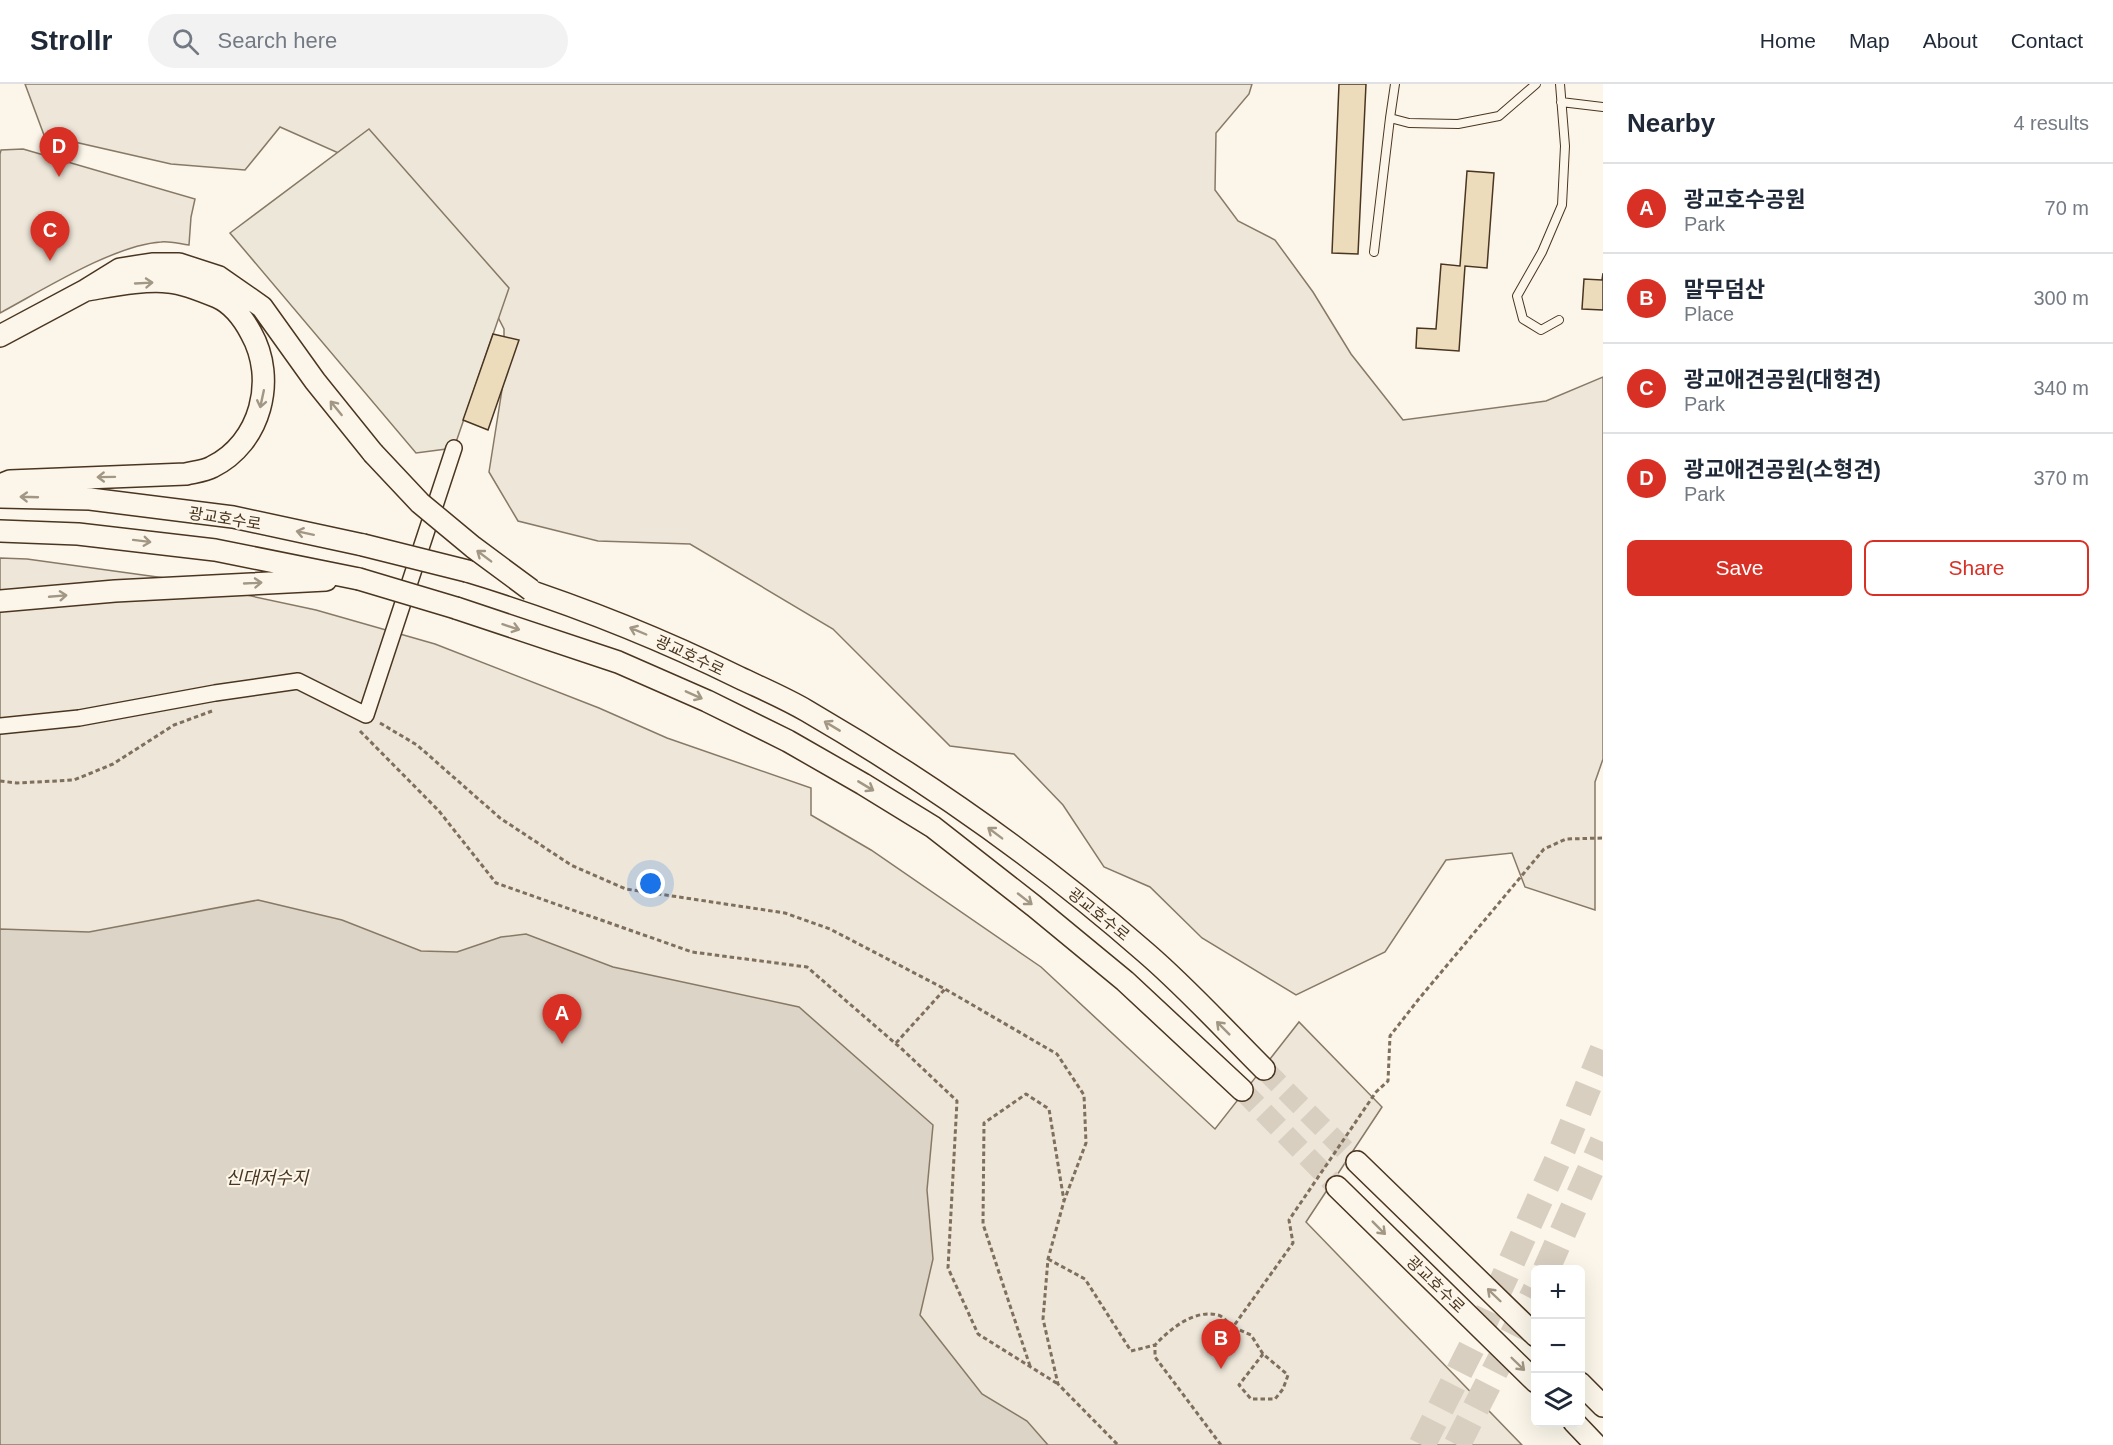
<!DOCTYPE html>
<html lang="en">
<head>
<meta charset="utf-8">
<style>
  body { margin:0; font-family:Helvetica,"Noto Sans KR",sans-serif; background:#f2f2f3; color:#1f2937 }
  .controls { position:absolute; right:18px; bottom:18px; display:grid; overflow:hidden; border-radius:9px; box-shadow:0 6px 24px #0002 }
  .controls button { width:54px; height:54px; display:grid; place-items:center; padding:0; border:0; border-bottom:2px solid #e0e1e3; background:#fff; color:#1f2937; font:30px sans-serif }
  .you { position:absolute; left:651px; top:800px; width:21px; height:21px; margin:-15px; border:4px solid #fff; border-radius:50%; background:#1a73e8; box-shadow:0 0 0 9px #1a73e833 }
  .badge { display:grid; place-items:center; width:39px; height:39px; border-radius:50%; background:#d93025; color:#fff; font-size:20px; font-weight:700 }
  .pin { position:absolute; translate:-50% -50px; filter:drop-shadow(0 2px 3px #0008) }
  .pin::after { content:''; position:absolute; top:32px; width:21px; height:18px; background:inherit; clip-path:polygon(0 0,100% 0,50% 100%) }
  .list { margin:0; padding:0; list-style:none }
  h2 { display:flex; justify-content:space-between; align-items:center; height:78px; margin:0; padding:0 24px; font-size:26px }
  h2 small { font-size:20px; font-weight:400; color:#747a83 }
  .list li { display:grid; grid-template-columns:39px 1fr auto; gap:18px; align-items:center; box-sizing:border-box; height:90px; padding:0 24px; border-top:2px solid #e0e1e3 }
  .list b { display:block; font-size:22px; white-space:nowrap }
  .list p { margin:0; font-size:20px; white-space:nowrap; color:#747a83 }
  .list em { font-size:20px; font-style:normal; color:#747a83 }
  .actions { display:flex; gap:12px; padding:18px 24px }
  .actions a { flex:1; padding:14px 0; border:2px solid #d93025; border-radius:9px; text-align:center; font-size:21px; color:#d93025 }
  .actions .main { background:#d93025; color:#fff }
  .icon { flex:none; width:33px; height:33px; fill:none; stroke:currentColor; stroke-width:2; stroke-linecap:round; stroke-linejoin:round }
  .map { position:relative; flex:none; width:1603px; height:1361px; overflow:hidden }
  header { display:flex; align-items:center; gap:36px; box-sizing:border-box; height:84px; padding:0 30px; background:#fff; border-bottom:2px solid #e0e1e3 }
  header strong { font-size:28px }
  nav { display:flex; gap:33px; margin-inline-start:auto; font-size:21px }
  .search { width:420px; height:54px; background:#f2f2f3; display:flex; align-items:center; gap:15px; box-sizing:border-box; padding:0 21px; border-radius:33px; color:#747a83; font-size:22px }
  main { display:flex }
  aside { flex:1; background:#fff }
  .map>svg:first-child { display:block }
  .green { fill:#ede6d9; stroke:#887966; stroke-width:1.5 }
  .parking { fill:#ede7d9; stroke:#887966; stroke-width:1.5 }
  .water { fill:#dcd4c6; stroke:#887966; stroke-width:1.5 }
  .building { fill:#ecdcbc; stroke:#4a3520; stroke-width:1.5 }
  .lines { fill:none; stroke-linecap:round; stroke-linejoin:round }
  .secondary-tunnel { stroke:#d8cfc1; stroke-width:21; stroke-dasharray:21 10; stroke-linecap:butt }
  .highway-tunnel { stroke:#d8cfc1; stroke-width:27; stroke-dasharray:27 14; stroke-linecap:butt }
  .lane-casing { stroke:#4a3520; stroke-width:10 }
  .street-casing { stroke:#4a3520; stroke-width:18 }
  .secondary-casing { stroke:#4a3520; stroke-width:24 }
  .path { stroke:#7f6f5c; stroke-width:3; stroke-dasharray:4.5 3; stroke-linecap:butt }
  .lane { stroke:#fbf6e9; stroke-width:8 }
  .street { stroke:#fbf6e9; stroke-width:15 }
  .secondary { stroke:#fbf6e9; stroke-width:21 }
  .secondary-bridge-casing { stroke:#4a3520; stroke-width:24; stroke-linecap:butt }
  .secondary-bridge { stroke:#fbf6e9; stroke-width:21 }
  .oneway { stroke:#a29684 }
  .labels { text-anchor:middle; stroke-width:4.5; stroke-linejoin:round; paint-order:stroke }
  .street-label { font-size:16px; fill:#4a3520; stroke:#fbf6e9 }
  .water-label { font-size:18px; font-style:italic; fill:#4a3520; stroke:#fbf6e9 }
</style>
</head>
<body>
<header>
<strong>Strollr</strong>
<div class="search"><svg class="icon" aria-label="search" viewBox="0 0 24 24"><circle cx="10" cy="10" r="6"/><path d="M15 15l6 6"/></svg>Search here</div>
<nav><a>Home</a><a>Map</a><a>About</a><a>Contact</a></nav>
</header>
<main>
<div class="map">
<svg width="1603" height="1361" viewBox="0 0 1603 1361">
  <rect width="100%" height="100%" fill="#fbf6e9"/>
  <path class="green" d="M25,0H1252L1249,10L1216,49L1215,106L1238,137L1275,156L1313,208L1351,270L1403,336L1546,317L1603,293V675L1595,698V826L1525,803L1512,769L1446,776L1385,868L1296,911L1202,854L1150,803L1104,783L1063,721L1014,670L950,662L833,545L690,460L598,457L518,437L489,388L504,293V245L471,181L404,98L280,43L245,86L171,80L44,51Z
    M23,65L195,115L191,133L189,161C180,160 170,157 161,158C114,161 43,206 0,229V70L1,66Z
    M0,474L27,475L172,495L316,526L435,560L599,624L667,654L811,704V731L871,766L1041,883L1215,1045L1299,938L1382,1023L1306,1138L1522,1361H0Z"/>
  <path class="parking" d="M369,45L509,204L454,364L416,369L230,149Z"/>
  <path class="water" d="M258,816L342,836L421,867L457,868L501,853L526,850L613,883L799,923L933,1041L927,1106L933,1175L920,1231L982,1310L1027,1337L1048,1361H0V845L89,848Z"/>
  <path class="building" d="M1339,0H1366L1358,170L1332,169Z
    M1467,87L1494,89L1487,184L1465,182L1459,267L1416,264L1417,244L1436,245L1441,180L1460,182Z
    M1603,189V226L1582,225L1584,195L1602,196Z
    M493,250L519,256L488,346L463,336Z"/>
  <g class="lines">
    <path class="secondary-tunnel" d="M1264,985L1357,1078
      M1242,1006L1337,1103"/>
    <path class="highway-tunnel" d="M1546,1186L1603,1058
      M1422,1361L1481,1245L1563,1064L1603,966
      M1457,1361L1536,1206"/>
    <g class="lane-casing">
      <path id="lane" d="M1561,18L1603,23
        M1390,34L1395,0
        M1374,168L1390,34L1409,39L1458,40L1499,32L1536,0
        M1559,236L1541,246L1523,235L1517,212L1542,168L1562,121L1565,62L1560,0"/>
    </g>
    <g class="street-casing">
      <path id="street" d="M0,642L79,634L215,609L298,597L366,631L454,364"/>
    </g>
    <g class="secondary-casing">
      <path id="secondary" d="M0,252L86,206L120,185L152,180H179L219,193L262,223L315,297L373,369
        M0,401L10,397L186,390C194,388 205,387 212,383C261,359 277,295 251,249C243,234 233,220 217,213C205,208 181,199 169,198C145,195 111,202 86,206
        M0,413L90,415L233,433L363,461
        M0,447L78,450L215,466L359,495
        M467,487C560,515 651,550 738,593C761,604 785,614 807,627C926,696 1041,777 1145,868C1187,904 1225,946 1264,985
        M0,517L115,507L326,496
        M456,524L618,578L707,617L788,657L863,700L933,743L1034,822L1125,897L1242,1006
        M1357,1078L1536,1252
        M1337,1103L1536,1298
        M1580,1299L1603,1322
        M1574,1338L1596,1361"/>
    </g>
    <path class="path" d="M380,639L417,661L500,734L571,781L626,805L785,829L830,845L945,905L1057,970L1084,1011L1086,1059L1064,1117L1048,1175L1043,1235L1058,1300L1118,1361
      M360,647L439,727L496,799L692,868L807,883L903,966L957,1017L948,1184L978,1250L1058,1300
      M0,697L17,699L74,696L113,680L174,641L212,627
      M896,959L945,905
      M1048,1175L1085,1195L1131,1267L1155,1261
      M1233,1243L1251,1251L1263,1270L1288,1291L1283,1305L1275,1315H1251L1239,1301L1263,1270
      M1030,1282L983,1140L984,1039L1026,1010L1049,1025L1064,1117
      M1221,1361L1155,1273V1261C1170,1245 1194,1225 1218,1231C1223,1232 1228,1239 1233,1243L1293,1159L1289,1136L1376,1008L1388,997L1390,952L1418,916L1544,765L1566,755L1603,754"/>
    <use href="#lane" class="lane"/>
    <use href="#street" class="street"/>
    <use href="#secondary" class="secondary"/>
    <g class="secondary-bridge-casing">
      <path id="secondary-bridge" d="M373,369L420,419L473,463L531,506
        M363,461L467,487
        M359,495L456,524"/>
    </g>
    <use href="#secondary-bridge" class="secondary-bridge"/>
  </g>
  <defs><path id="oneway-shaft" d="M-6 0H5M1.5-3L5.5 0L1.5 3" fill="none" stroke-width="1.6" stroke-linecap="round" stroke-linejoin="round" transform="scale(1.5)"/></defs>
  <g class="oneway">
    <use href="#oneway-shaft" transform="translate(144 199) rotate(-3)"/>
    <use href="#oneway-shaft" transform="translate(262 315) rotate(102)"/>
    <use href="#oneway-shaft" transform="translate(336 324) rotate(-129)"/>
    <use href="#oneway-shaft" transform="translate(106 393) rotate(179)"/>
    <use href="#oneway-shaft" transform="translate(29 413) rotate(-178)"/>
    <use href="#oneway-shaft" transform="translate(305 449) rotate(-168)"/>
    <use href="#oneway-shaft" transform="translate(142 457) rotate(7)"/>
    <use href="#oneway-shaft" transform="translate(484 472) rotate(-143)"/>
    <use href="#oneway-shaft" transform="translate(253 499) rotate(-3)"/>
    <use href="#oneway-shaft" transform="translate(58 512) rotate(-5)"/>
    <use href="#oneway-shaft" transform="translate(511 543) rotate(18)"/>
    <use href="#oneway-shaft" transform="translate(638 547) rotate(-157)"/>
    <use href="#oneway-shaft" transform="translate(694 611) rotate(24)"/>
    <use href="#oneway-shaft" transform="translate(832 642) rotate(-149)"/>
    <use href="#oneway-shaft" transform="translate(866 702) rotate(31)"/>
    <use href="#oneway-shaft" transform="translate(995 749) rotate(-143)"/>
    <use href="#oneway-shaft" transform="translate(1025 815) rotate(38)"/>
    <use href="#oneway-shaft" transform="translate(1223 944) rotate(-135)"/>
    <use href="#oneway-shaft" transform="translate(1379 1144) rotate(45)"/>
    <use href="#oneway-shaft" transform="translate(1494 1211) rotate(-136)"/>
    <use href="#oneway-shaft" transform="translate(1518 1280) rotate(44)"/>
  </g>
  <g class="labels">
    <g class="street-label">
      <text transform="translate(225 434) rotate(9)" y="6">광교호수로</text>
      <text transform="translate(690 571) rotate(25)" y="6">광교호수로</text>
      <text transform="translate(1099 830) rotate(39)" y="6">광교호수로</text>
      <text transform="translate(1436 1200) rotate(44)" y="6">광교호수로</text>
    </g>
    <g class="water-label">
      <text x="267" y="1100">신대저수지</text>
    </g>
  </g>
</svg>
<div class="controls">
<button>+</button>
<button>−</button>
<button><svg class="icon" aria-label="layers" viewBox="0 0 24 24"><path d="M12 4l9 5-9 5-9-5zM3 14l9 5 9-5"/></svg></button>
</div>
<div class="you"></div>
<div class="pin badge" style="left:562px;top:960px">A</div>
<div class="pin badge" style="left:1221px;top:1285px">B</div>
<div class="pin badge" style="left:50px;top:177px">C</div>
<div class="pin badge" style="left:59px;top:93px">D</div>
</div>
<aside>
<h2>Nearby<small>4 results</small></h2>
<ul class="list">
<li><span class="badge">A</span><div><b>광교호수공원</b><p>Park</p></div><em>70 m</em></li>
<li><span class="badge">B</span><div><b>말무덤산</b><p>Place</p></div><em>300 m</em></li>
<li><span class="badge">C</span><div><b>광교애견공원(대형견)</b><p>Park</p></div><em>340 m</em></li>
<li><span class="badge">D</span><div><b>광교애견공원(소형견)</b><p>Park</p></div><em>370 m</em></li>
</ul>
<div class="actions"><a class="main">Save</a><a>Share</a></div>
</aside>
</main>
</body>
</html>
